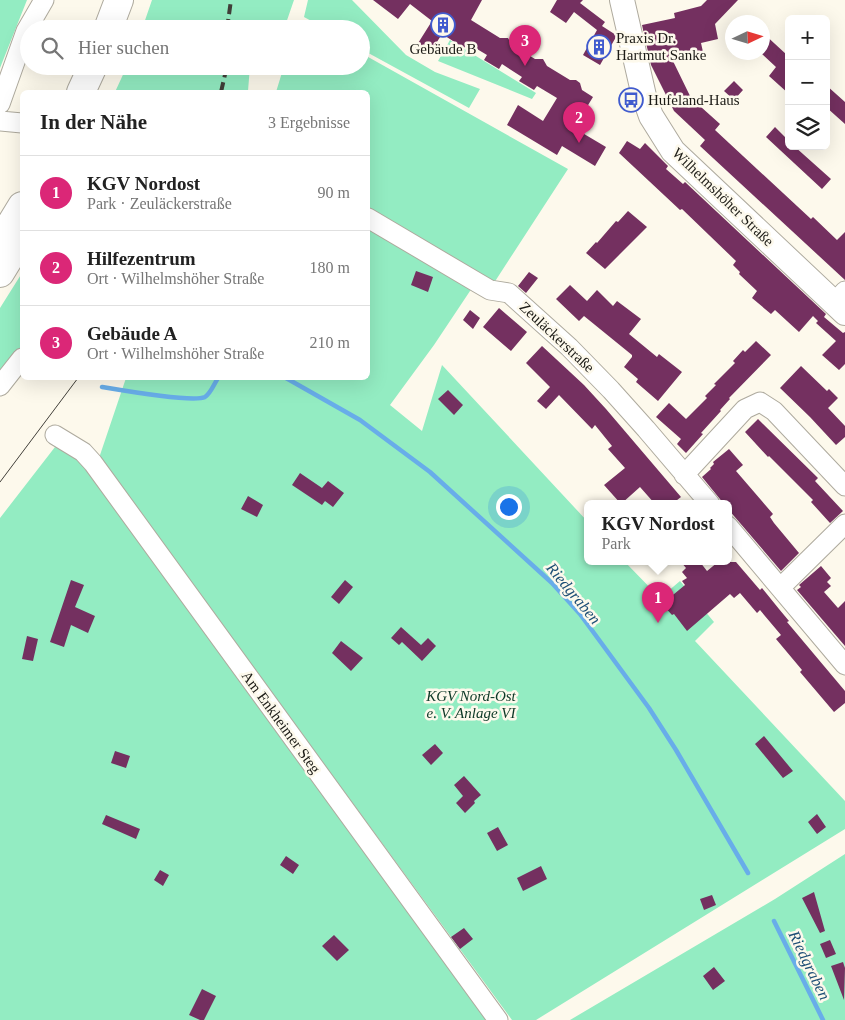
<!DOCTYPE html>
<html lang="de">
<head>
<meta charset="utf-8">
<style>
  body { margin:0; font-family:"Times New Roman",serif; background:#f6f6f6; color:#222 }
  .controls { position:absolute; right:15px; top:15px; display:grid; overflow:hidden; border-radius:8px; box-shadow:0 5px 20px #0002 }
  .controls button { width:45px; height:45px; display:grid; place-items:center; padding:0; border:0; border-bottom:1px solid #e0e0e0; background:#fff; color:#222; font:25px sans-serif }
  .compass { position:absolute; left:725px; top:15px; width:45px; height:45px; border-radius:50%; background:#fff; box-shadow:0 5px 20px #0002; rotate:86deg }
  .you { position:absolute; left:508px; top:506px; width:18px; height:18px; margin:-12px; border:4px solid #fff; border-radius:50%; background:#1a73e8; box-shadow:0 0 0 8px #1a73e833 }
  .badge { display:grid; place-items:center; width:32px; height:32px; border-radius:50%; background:#db2777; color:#fff; font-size:16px; font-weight:700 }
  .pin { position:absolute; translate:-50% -41px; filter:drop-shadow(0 1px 2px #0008) }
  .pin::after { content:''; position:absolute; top:26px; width:18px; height:15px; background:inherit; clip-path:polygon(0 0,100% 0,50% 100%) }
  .popup { position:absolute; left:584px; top:500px; width:148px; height:65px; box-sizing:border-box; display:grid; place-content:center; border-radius:8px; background:#fff; filter:drop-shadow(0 1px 4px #0005); font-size:16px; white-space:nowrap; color:#767676 }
  .popup b { font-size:19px; color:#222 }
  .popup::after { content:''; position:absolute; left:50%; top:100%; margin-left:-10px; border:10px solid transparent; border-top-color:#fff }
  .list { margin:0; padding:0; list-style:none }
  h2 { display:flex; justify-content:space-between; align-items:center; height:65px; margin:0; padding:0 20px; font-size:21px }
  h2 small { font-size:16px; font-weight:400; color:#767676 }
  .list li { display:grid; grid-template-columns:32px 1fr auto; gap:15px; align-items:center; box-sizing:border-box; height:75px; padding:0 20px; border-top:1px solid #e0e0e0 }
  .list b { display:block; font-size:19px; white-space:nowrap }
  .list p { margin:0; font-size:16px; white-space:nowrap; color:#767676 }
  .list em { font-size:16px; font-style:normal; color:#767676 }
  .icon { flex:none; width:28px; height:28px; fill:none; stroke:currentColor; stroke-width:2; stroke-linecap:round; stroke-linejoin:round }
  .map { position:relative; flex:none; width:845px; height:1020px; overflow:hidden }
  .search { position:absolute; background:#fff; box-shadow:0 5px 20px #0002; left:20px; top:20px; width:350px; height:55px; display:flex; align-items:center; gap:12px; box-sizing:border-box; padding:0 18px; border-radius:28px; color:#767676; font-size:19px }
  .panel { position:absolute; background:#fff; box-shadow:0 5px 20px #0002; left:20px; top:90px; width:350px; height:290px; border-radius:8px }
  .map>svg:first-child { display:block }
  .green { fill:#93ecc2 }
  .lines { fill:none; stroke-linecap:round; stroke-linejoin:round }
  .stream { stroke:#68ade9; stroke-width:4.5 }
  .building { fill:#743060 }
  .minor-casing { stroke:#aeaa9e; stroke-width:21 }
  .major-casing { stroke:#aeaa9e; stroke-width:26 }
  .highway-casing { stroke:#aeaa9e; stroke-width:30 }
  .minor { stroke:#fff; stroke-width:19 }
  .major { stroke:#fff; stroke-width:24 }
  .highway { stroke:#fff; stroke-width:28 }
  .tram { stroke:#413f39; stroke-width:1 }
  .rail { stroke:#413f39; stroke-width:4; stroke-dasharray:10 5; stroke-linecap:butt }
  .labels { text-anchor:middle; stroke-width:5; stroke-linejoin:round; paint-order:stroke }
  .poi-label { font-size:15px; fill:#1c1b16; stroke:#fdf9ec; text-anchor:start }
  .street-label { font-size:15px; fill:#1c1b16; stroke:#fdf9ec }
  .park-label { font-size:15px; font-style:italic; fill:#0c3826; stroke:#fdf9ec }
  .water-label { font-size:16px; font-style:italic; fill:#1d4e76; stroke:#fdf9ec }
</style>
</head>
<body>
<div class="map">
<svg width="845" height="1020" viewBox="0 0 845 1020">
  <rect width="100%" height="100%" fill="#fdf9ec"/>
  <path class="green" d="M0,0H27L0,68Z
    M152,0H294L284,29H142Z
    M308,0H352L406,55L435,72L480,89L469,108L361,49V29H326L304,17Z
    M450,40L536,93L532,99L438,61Z
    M361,53L568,169L492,286L368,211V92H276L284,66H361Z
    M127,66H250L248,91L115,92Z
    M368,223L474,285L434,345L390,405L422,431L442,365L588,522V562H625L660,598L680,581L714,622L695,641L845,801V829L536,1020H512L99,458L126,378H368Z
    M22,273V348L0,375V308Z
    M55,447L74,452L487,1020H0V518Z
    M845,854V1020H570L775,899Z"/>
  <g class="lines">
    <path class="stream" d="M286,378L360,420L430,472L552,583L580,614L649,708L676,750L748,873
      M102,387C120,390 193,403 205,397C211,393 214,384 218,378
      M774,921L823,1020"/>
  </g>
  <path class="building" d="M373,0H482L471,20L500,38H508L512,45L535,59H543L547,66L570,80H576L580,83L582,90L593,97L574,128L606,147L595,166L562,146L557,155L507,125L518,105L543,121L557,98L537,86L534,90L519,81L522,77L502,64L499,69L484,60L487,55L467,43L464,48L442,34L428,56L415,48L432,21L410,4L398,19Z
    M557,0H583L580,3L605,22L602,26L616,35V37L600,65L583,55L597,30L574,12L566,23L550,12Z
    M707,0H738L715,24L718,39L701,43L703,52L672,59L691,98L720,124L715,130L811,219L813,217L837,240L845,232V280L700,146L705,140L674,111L651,65L642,25L675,18L674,13L701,6Z
    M762,32L787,55L789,53V94L769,76L776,67L762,54Z
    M734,81L743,90L734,100L724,91Z
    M826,85L845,102V124L826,107Z
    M775,127L789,141V146H794L831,179L822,189L766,137Z
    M627,141L640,149L645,143L668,166L666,169L683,184L685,182L826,314L824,317L843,333L845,332V364L839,370L822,355L836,341L816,323L818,321L813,316L799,332L775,310L771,314L752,298L757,291L739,274L740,272L733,265L736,261L682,209L680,210L619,153Z
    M628,211L647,227L605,269L586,253L596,242L597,243L616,221L618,222Z
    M416,271L433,277L428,292L411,285Z
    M529,272L538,278L526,293L518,286Z
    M570,285L587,301L597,290L613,306L617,301L641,319L629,334L657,357L659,354L682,372L658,401L636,382L638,379L624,367L632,357V355L584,316L579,321L556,299Z
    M499,308L527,332L511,351L483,327Z
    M470,310L480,318L473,329L463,320Z
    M756,341L771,355L729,398L730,399L720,410L721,411L701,433L703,434L686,453L677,444L681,439L656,417L669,403L686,419L707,398L705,396L716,385L714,384L735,363L733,361L743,350L745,352Z
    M542,346L584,385L606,409L681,497L672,504H655L640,487L621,504L604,485L625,468L608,449L612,446L595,425L592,429L559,395L546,409L537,401L550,387L526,363Z
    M801,366L827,391L829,389L838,398L828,408L845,426V437L836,445L810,417L780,388Z
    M448,390L463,405L454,415L438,399Z
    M758,419L818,478L815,481L843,511L830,523L811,502L813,500L769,456L768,457L745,432Z
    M729,449L743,465L736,471L773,514L770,517L774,523L799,553L781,571L728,509V504H724L702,477L711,469L710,468L714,464L713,462Z
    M300,473L322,488L328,481L344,493L333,507L325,501L322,505L292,485Z
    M248,496L263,505L257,517L241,509Z
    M681,562H700L707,571L718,562H736L760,590L762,588L779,609L789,621L787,622L845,691V703L834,712L800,672L802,670L776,639L781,635L760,610L757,613L740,593L734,598L730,594L687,631L674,614L672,615L662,604L685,585L682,581L687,578L682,572L686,568Z
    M821,566L831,578L827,582L831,586L824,592L838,608L845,601V646L797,590L801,587L799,585Z
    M71,580L84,585L75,607L95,616L88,633L71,625L64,647L50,642Z
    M345,580L353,587L339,604L331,597Z
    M401,627L421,645L428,638L436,646L422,661L402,642L399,645L391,638Z
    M27,636L38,639L33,661L22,659Z
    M341,641L363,658L351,671L332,653Z
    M764,736L793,771L783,778L755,744Z
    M435,744L443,753L431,765L422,755Z
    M115,751L130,756L126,768L111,763Z
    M464,776L481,795L474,801L475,803L465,813L456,803L463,796L454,785Z
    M817,814L826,827L817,834L808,822Z
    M106,815L140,829L136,839L102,824Z
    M498,827L508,845L497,851L487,833Z
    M286,856L299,865L293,874L280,865Z
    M541,866L547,879L523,891L517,878Z
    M160,870L169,875L163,886L154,880Z
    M814,892L825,931L820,933L802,898Z
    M712,895L716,905L704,910L700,899Z
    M464,928L473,939L460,949L451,937Z
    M334,935L349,950L337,961L322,946Z
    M830,940L836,954L826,958L820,944Z
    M843,962L845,968L844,1000L831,966Z
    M714,967L725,981L713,990L703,976Z
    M202,989L216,996L204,1020H200L189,1015Z"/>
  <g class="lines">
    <g class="minor-casing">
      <path id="minor" d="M0,104L26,31L44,0
        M0,121L22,123
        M368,218L478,283L490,290L509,293L569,347L611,390L646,429L710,504
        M834,303L845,291
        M0,386L22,358
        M55,435L83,452L93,463L498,1020
        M684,475L745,409L760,402L774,411L845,486
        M728,526L845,665
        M781,587L845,524"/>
    </g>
    <g class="major-casing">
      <path id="major" d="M622,0L644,96L651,116L673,151L845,313"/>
    </g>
    <g class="highway-casing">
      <path id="highway" d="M108,29L119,0
        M81,92L93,66
        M0,242L22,206
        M0,273L22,237"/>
    </g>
    <use href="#minor" class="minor"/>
    <use href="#major" class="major"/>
    <use href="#highway" class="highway"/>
    <path class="tram" d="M0,482L78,378"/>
    <path class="rail" d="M227,29L231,0
      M221,92L227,66"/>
  </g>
  <defs>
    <g id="building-ring" transform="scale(1.25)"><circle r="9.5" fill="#fdf9ec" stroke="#405bce" stroke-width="1.5"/><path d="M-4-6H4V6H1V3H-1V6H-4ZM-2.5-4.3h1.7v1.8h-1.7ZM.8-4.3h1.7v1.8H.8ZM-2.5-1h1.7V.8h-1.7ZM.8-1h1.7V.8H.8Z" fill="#405bce"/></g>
    <g id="bus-ring" transform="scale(1.25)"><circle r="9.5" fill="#fdf9ec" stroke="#405bce" stroke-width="1.5"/><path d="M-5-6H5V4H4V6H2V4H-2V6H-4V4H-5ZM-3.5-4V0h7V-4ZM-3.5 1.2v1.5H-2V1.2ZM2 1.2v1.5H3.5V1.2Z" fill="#405bce"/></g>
  </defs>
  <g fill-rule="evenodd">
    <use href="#building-ring" x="443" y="25"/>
    <use href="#building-ring" x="599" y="47"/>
    <use href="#bus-ring" x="631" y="100"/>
  </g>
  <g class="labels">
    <g class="poi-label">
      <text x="616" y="43">Praxis Dr.<tspan x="616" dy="17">Hartmut Sanke</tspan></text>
      <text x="443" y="54" text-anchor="middle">Gebäude B</text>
      <text x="648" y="105">Hufeland-Haus</text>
    </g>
    <g class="street-label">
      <text transform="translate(723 197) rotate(44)" y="5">Wilhelmshöher Straße</text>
      <text transform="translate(557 337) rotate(43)" y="5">Zeuläckerstraße</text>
      <text transform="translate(281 722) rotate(54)" y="5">Am Enkheimer Steg</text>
    </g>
    <g class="park-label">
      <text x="471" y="701">KGV Nord-Ost<tspan x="471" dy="17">e. V. Anlage VI</tspan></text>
    </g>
    <g class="water-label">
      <text transform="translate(574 593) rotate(50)" y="6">Riedgraben</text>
      <text transform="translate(810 965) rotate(64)" y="6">Riedgraben</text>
    </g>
  </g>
</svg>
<div class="controls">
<button>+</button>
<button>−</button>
<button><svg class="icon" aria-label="layers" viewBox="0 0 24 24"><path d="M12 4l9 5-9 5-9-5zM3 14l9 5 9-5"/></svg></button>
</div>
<svg class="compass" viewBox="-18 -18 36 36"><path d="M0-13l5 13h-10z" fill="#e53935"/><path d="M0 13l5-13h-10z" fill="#767676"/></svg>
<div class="you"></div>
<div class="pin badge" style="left:658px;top:623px">1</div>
<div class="popup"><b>KGV Nordost</b>Park</div>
<div class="pin badge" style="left:579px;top:143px">2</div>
<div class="pin badge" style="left:525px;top:66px">3</div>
<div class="search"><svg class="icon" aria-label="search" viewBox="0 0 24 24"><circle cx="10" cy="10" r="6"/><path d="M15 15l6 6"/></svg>Hier suchen</div>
<section class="panel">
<h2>In der Nähe<small>3 Ergebnisse</small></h2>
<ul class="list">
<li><span class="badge">1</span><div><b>KGV Nordost</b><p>Park · Zeuläckerstraße</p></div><em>90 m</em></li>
<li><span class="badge">2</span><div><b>Hilfezentrum</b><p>Ort · Wilhelmshöher Straße</p></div><em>180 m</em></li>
<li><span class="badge">3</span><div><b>Gebäude A</b><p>Ort · Wilhelmshöher Straße</p></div><em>210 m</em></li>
</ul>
</section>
</div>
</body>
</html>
